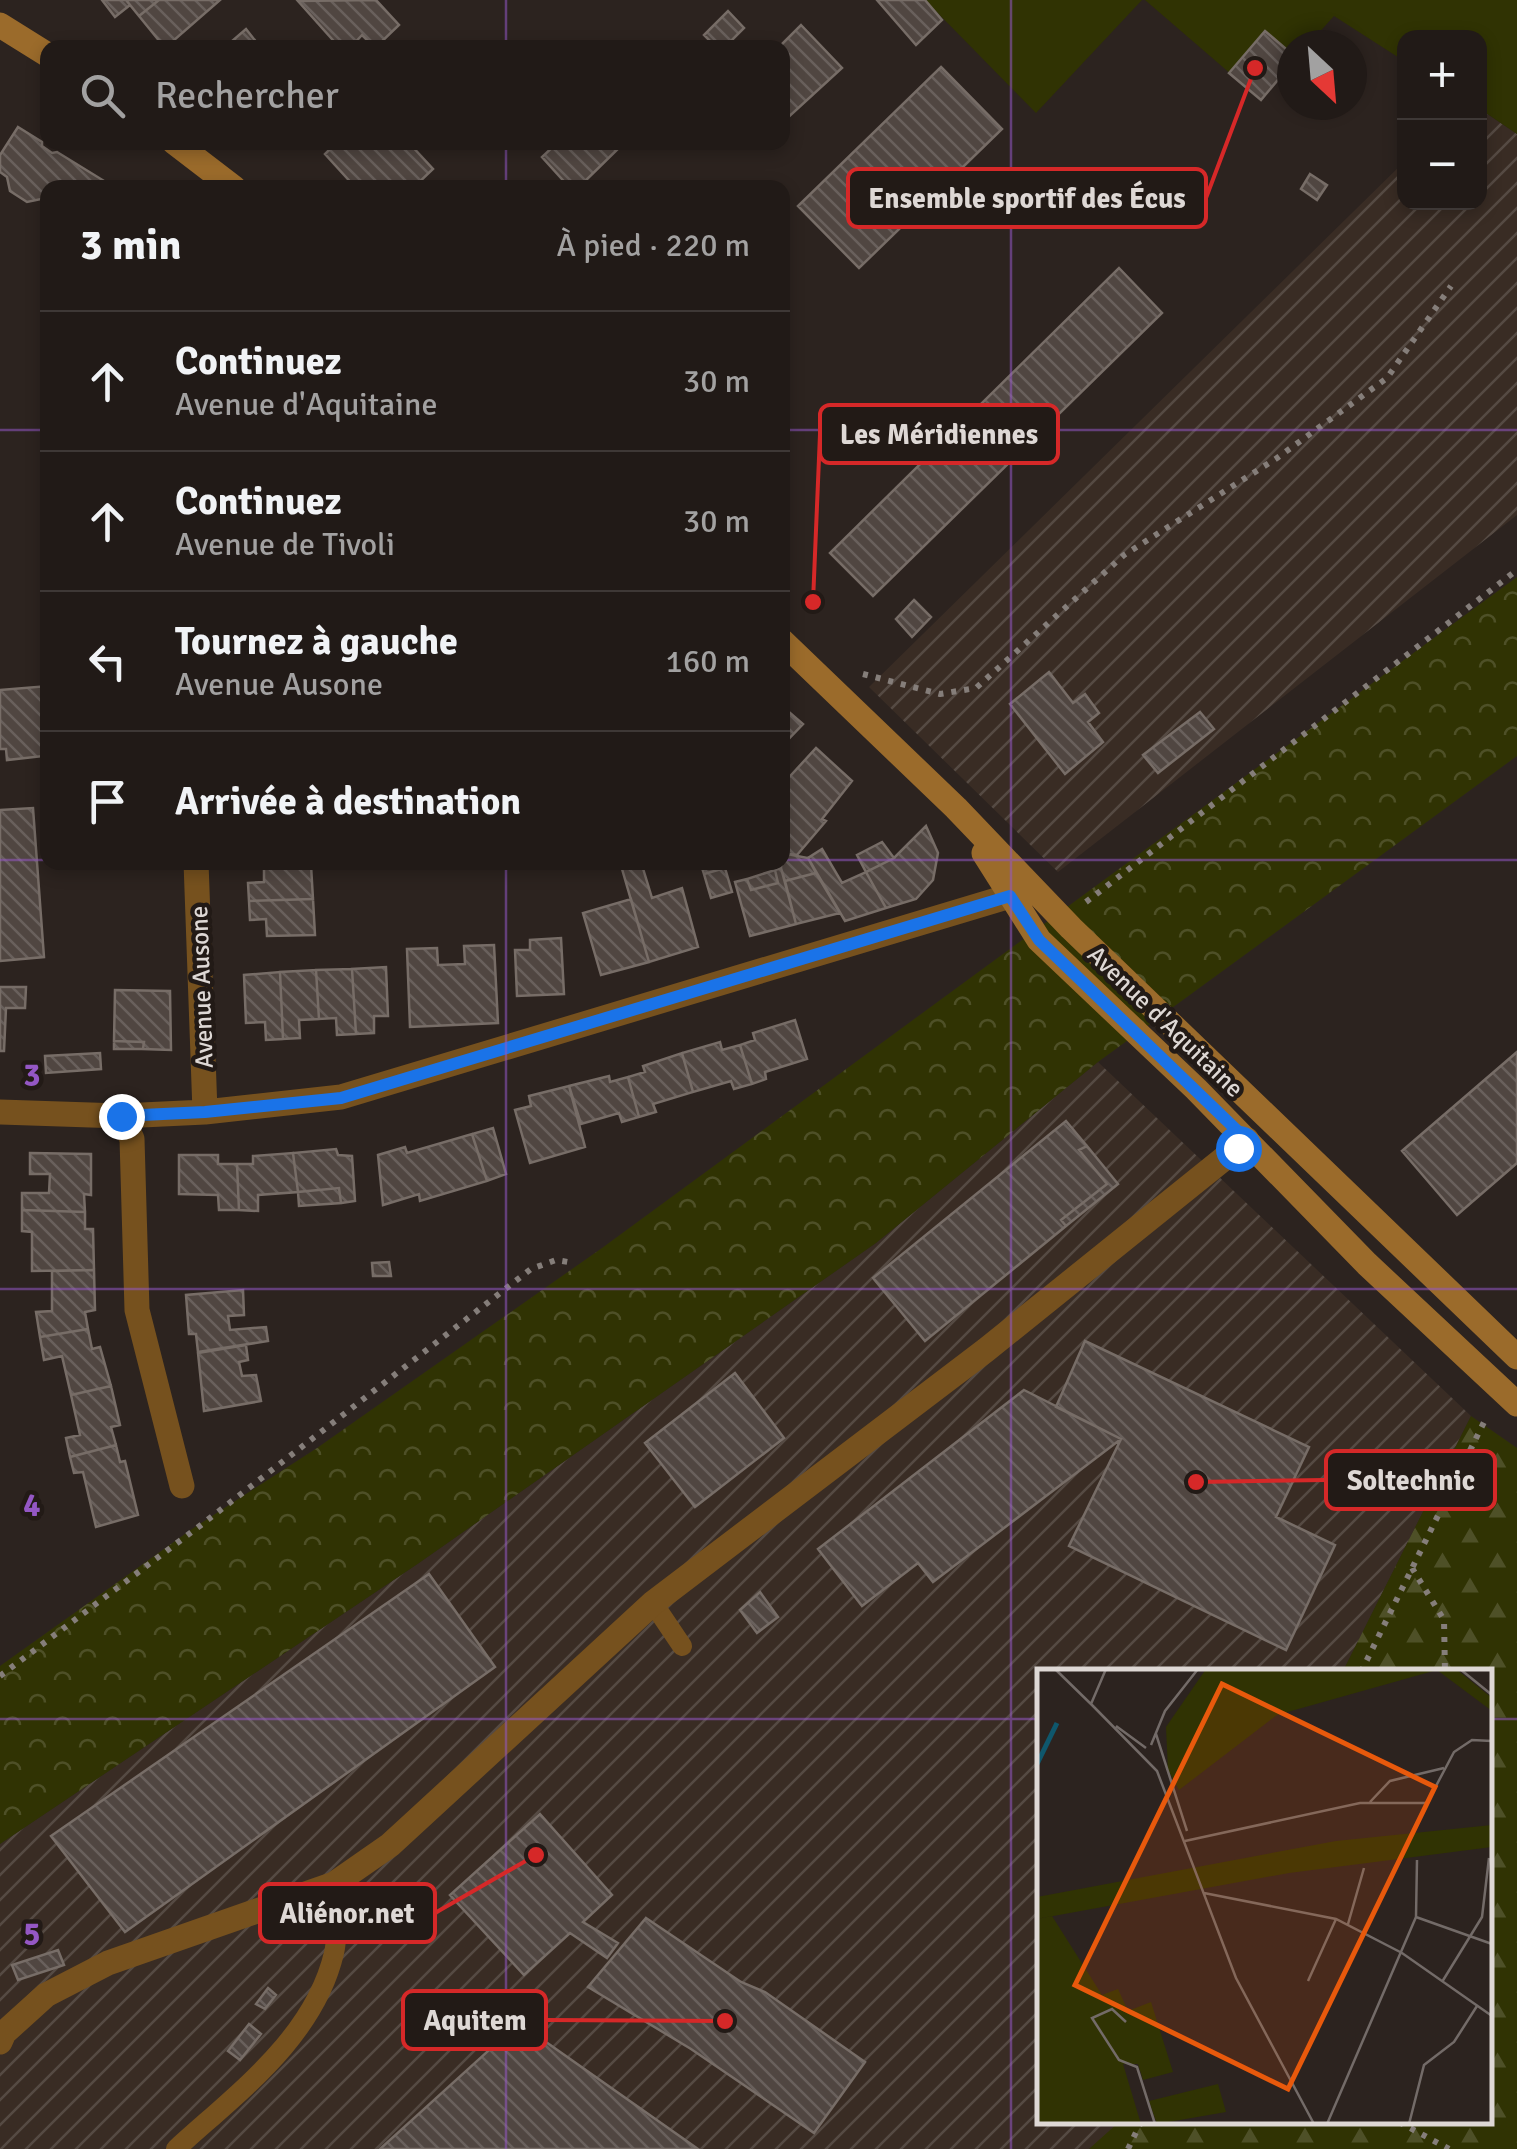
<!DOCTYPE html>
<html lang="fr">
<head>
<meta charset="utf-8">
<style>
  body { margin:0; font-family:Signika,sans-serif; background:#292320; color:#f1f3f6 }
  .controls { position:absolute; right:30px; top:30px; display:grid; overflow:hidden; border-radius:20px; box-shadow:0 5px 15px #0003 }
  .controls button { width:90px; height:90px; display:grid; place-items:center; padding:0; border:0; border-bottom:2px solid #3e3836; background:#211a17; color:#f1f3f6; font:50px sans-serif }
  .compass { position:absolute; left:1277px; top:30px; width:90px; height:90px; border-radius:50%; background:#211a17; box-shadow:0 5px 15px #0003; rotate:154deg }
  .stop { position:absolute; width:30px; height:30px; margin:-22px; border:8px solid #1a73e8; border-radius:50%; background:#fff }
  .stop.end { background:#1a73e8; border-color:#fff; box-shadow:0 2px 10px #0008 }
  .list { margin:0; padding:0; list-style:none }
  h2 { display:flex; justify-content:space-between; align-items:center; height:130px; margin:0; padding:0 40px; font-size:42px }
  h2 small { font-size:32px; font-weight:400; color:#a2a1a1 }
  .list li { display:grid; grid-template-columns:65px 1fr auto; gap:30px; align-items:center; box-sizing:border-box; height:140px; padding:0 40px; border-top:2px solid #3e3836 }
  .list b { display:block; font-size:38px; white-space:nowrap }
  .list p { margin:0; font-size:32px; white-space:nowrap; color:#a2a1a1 }
  .list em { font-size:32px; font-style:normal; color:#a2a1a1 }
  .icon { flex:none; width:55px; height:55px; fill:none; stroke:currentColor; stroke-width:2; stroke-linecap:round; stroke-linejoin:round }
  .map { position:relative; flex:none; width:1517px; height:2149px; overflow:hidden }
  .search { position:absolute; background:#211a17; box-shadow:0 5px 15px #0003; left:40px; top:40px; width:750px; height:110px; display:flex; align-items:center; gap:25px; box-sizing:border-box; padding:0 35px; border-radius:20px; color:#a2a1a1; font-size:38px }
  .panel { position:absolute; background:#211a17; box-shadow:0 5px 15px #0003; left:40px; top:180px; width:750px; height:690px; border-radius:20px }
  .map>svg:first-child { display:block }
  .industrial { fill:url(#industrial-furrows) }
  .forest { fill:url(#forest-firs) }
  .park { fill:url(#park-crowns) }
  .pitch { fill:#303303 }
  .building { fill:url(#building-back-hatch); stroke:#776d67; stroke-width:2.5 }
  .lines { fill:none; stroke-linecap:round; stroke-linejoin:round }
  .path { stroke:#857e7a; stroke-width:6; stroke-dasharray:5 8; stroke-linecap:butt }
  .lane { stroke:#76511e; stroke-width:20 }
  .street { stroke:#76511e; stroke-width:25 }
  .secondary { stroke:#9b6b2b; stroke-width:25 }
  .route { stroke:#1a73e8; stroke-width:12 }
  .grid { fill:none; stroke:#9457c4; stroke-width:2.5; stroke-opacity:0.55 }
  .labels { text-anchor:middle; stroke-width:9; stroke-linejoin:round; paint-order:stroke }
  .street-label { font-size:25px; fill:#ded8d5; stroke:#221a16 }
  .inset-river { fill:none; stroke:#0f576c; stroke-width:5 }
  .inset-road { fill:none; stroke:#736b68; stroke-width:2.5 }
  .view { fill:#e8590c; fill-opacity:0.15; stroke:#e8590c; stroke-width:5 }
  .inset-edge { fill:none; stroke:#ded8d5; stroke-width:5 }
  .grid-label { font-size:32px; text-anchor:middle; font-weight:bold; fill:#9457c4; stroke:#221a16; stroke-width:9; stroke-linejoin:round; paint-order:stroke }
  .leader { fill:none; stroke:#d62828; stroke-width:4 }
  .callout-dot { fill:#d62828; stroke:#221a16; stroke-width:4 }
  .callout { fill:#221a16; stroke:#d62828; stroke-width:4 }
  .callout-label { font-size:28px; text-anchor:middle; font-weight:bold; fill:#ded8d5 }
</style>
</head>
<body>
<div class="map">
<svg width="1517" height="2149" viewBox="0 0 1517 2149">
  <defs>
    <pattern id="industrial-furrows" width="10" height="10" patternUnits="userSpaceOnUse" patternTransform="scale(2.5)"><rect width="10" height="10" fill="#392c24"/><path d="M-1 1l2-2M0 10L10 0M9 11l2-2" fill="none" stroke="#554a43"/></pattern>
    <pattern id="forest-firs" width="22" height="20" patternUnits="userSpaceOnUse" patternTransform="scale(2.5)"><rect width="22" height="20" fill="#303303"/><path d="M5 1l3.5 6h-7zM16 11l3.5 6h-7z" fill="#4e5027"/></pattern>
    <pattern id="park-crowns" width="20" height="18" patternUnits="userSpaceOnUse" patternTransform="scale(2.5)"><rect width="20" height="18" fill="#303303"/><path d="M2 6a3 3 0 1 1 6 0M12 15a3 3 0 1 1 6 0" fill="none" stroke="#4e5027"/></pattern>
    <pattern id="building-back-hatch" width="6" height="6" patternUnits="userSpaceOnUse" patternTransform="scale(2.5)"><rect width="6" height="6" fill="#504641"/><path d="M-1 5l2 2M0 0l6 6M5-1l2 2" fill="none" stroke="#69605c"/></pattern>
  </defs>
  <rect width="100%" height="100%" fill="#2c231f"/>
  <path class="industrial" d="M1480,109L1517,134V515L1058,872L869,687L1404,162V202H1480Z
    M1098,1062L1471,1416L1343,1671L1040,1672V2122L1118,2124L1089,2149H0V1844L419,1563L876,1243Z"/>
  <path class="forest" d="M1471,1416L1517,1448V2149H1089L1119,2122H1490V1672L1343,1671Z"/>
  <path class="park" d="M1517,577V756L1098,1062L876,1243L419,1563L0,1844V1666L192,1529L317,1448L602,1248Z"/>
  <path class="pitch" d="M925,0H1142L1036,113Z
    M1145,0H1517V134L1480,109V38H1404V61L1334,16L1308,45H1292V63L1261,100Z"/>
  <path class="building" d="M102,0H126L130,5L115,17Z
    M126,0H159L139,16Z
    M159,0H220L165,48L139,16Z
    M376,0L399,25L375,48L362,35L350,48H340L298,1Z
    M877,0H925L942,20L916,45Z
    M728,11L744,28L724,48H717L704,35Z
    M801,25L842,68L782,123V48H778Z
    M246,29L261,48H224Z
    M1265,31L1292,54V63L1261,100L1229,73Z
    M941,67L1002,129L859,268L798,206Z
    M18,127L42,142V146L52,153L57,152L109,184L106,188H48V204L41,199L27,202L10,191L7,177L0,172V155Z
    M337,142H408L433,169L413,188H356L325,154Z
    M558,142H625L578,188H570L542,157Z
    M1310,174L1327,185L1317,200L1301,189Z
    M1119,268L1162,313L873,596L830,553Z
    M914,600L931,617L912,637L896,619Z
    M1049,672L1073,703L1085,694L1099,713L1088,722L1103,742L1065,774L1010,704Z
    M48,686V746H44V756L7,760L6,749H0V690Z
    M782,706L803,724L782,746Z
    M1200,712L1214,729L1158,773L1143,755Z
    M816,748L852,781L822,819L826,821L797,855L782,853V785Z
    M33,808L44,957L0,961V810Z
    M926,826L938,853L933,880L916,899L886,908L866,872L894,858Z
    M882,842L894,858L866,872L857,855Z
    M822,849L842,883L866,872L886,908L845,921L808,858Z
    M782,853L808,858L816,873L785,881L781,868Z
    M264,862H311V865L264,867Z
    M620,862H641L652,898L682,888L698,947L649,962Z
    M700,862H723L725,868L704,874Z
    M311,865L313,899L249,901L248,883L264,882V867Z
    M725,868L732,892L711,898L704,874Z
    M781,868L796,924L750,936L735,882L747,879L751,890L778,883L775,870Z
    M775,870L778,883L751,890L747,879Z
    M816,873L840,913L796,924L785,881Z
    M313,899L315,935L267,936L266,919L250,920L249,901Z
    M631,899L649,962L601,975L583,913Z
    M561,938L564,994L517,996L515,950H530V940Z
    M494,945L498,1023L410,1027L407,949L437,948L438,965L465,964L464,946Z
    M386,967L388,1016H374V1033L356,1034L352,969Z
    M352,969L356,1034L337,1035L336,1018L319,1019L316,970Z
    M316,970L319,1019L299,1020L300,1038L283,1039L280,972Z
    M280,972L283,1039L266,1040L265,1022L246,1023L244,975Z
    M0,987H26L25,1008H6L4,1051H0Z
    M115,990L170,991L171,1050L143,1049L144,1042L114,1041Z
    M795,1020L807,1059L765,1072L766,1079L752,1084L740,1045L755,1040L753,1033Z
    M114,1041L144,1042L143,1049H114Z
    M720,1042L722,1050L740,1045L752,1084L734,1089L731,1081L693,1092L682,1053Z
    M1517,1052V1163L1457,1215L1402,1151Z
    M100,1053L101,1069L46,1073L45,1056Z
    M682,1053L693,1092L653,1104L656,1112L639,1117L628,1077L645,1072L643,1066Z
    M609,1076L610,1082L628,1077L639,1117L622,1122L619,1113L581,1124L569,1086Z
    M569,1086L585,1147L530,1163L515,1110L531,1106L529,1096Z
    M1066,1121L1087,1146L1079,1150L1107,1184L1061,1220L1066,1226L925,1341L873,1278Z
    M493,1128L506,1174L487,1181L472,1134Z
    M472,1134L487,1181L420,1201L419,1194L383,1205L378,1155L405,1147L407,1153Z
    M1087,1146L1118,1184L1066,1226L1061,1220L1107,1184L1079,1150Z
    M336,1149L338,1155L352,1156L355,1201L341,1203L339,1188L298,1192L293,1153Z
    M30,1153L91,1154V1195L84,1194L85,1212L22,1210V1193H49L50,1174H30Z
    M293,1153L298,1192L258,1195V1211L239,1210L237,1164H253V1156Z
    M179,1155H218V1164H237L239,1210H219L218,1195L179,1194Z
    M339,1188L341,1203L299,1206L298,1192Z
    M22,1210L85,1212V1229H93L94,1270L32,1271V1232L22,1231Z
    M389,1262L391,1276H373L372,1263Z
    M94,1270L95,1310L85,1312L88,1329L40,1337L36,1312L52,1311V1271Z
    M243,1290L244,1315L228,1316L230,1330L266,1327L268,1341L198,1352L196,1334H189L186,1295Z
    M88,1329L92,1349L100,1347L111,1386L71,1395L62,1356L44,1360L40,1337Z
    M1085,1341L1309,1447L1276,1517L1335,1545L1286,1650L1069,1546L1121,1439L1056,1407Z
    M246,1345L248,1360L239,1362L242,1376L256,1375L261,1401L204,1411L198,1353Z
    M735,1373L784,1438L695,1507L645,1443Z
    M111,1386L120,1425L111,1427L116,1445L70,1457L66,1438L80,1435L71,1395Z
    M1024,1390L1121,1439L933,1582L918,1563L862,1606L818,1549Z
    M116,1445L120,1462L125,1461L138,1515L96,1527L83,1472L74,1473L70,1457Z
    M429,1574L495,1667L125,1932L51,1836Z
    M760,1592L778,1617L757,1633L740,1610Z
    M540,1814L612,1895L583,1922L618,1943L607,1958L570,1933L524,1975L450,1895Z
    M646,1918L741,1982L765,1992L865,2062L814,2133L691,2049L588,1987Z
    M58,1950L64,1965L18,1980L12,1965Z
    M268,1988L276,1995L265,2009L256,2004Z
    M519,2023L698,2149H380Z
    M249,2024L261,2034L240,2060L228,2051Z"/>
  <g class="lines">
    <path class="path" d="M863,674L940,694L976,688L1124,555L1277,458L1387,378L1451,286
      M1086,902L1517,570
      M1412,1568L1444,1620L1445,1672
      M1361,1672L1486,1418
      M0,1676L201,1525L531,1269L556,1260L574,1263
      M1399,2122L1449,2149
      M1128,2149L1141,2122"/>
    <path class="lane" d="M653,1603L682,1646
      M176,2149C237,2093 314,2038 334,1953C339,1932 334,1906 334,1884"/>
    <path class="street" d="M196,862L205,1112
      M0,1112L121,1116L205,1112L341,1097L1010,896
      M121,1116L132,1139L137,1310L182,1486
      M0,2042L4,2033L46,1995L108,1963L334,1884L390,1845L653,1603L986,1350L1247,1140"/>
    <path class="secondary" d="M0,25L48,55
      M174,142L234,188
      M782,641L956,808L1071,928L1517,1357
      M984,853L1039,940L1196,1089L1367,1264L1517,1404"/>
  </g>
  <g class="lines">
    <path class="route" d="M121,1116L205,1112L341,1098L1010,896L1039,940L1247,1140L1238,1148"/>
  </g>
  <path class="grid" d="M506,0V48M1011,0V2149M506,142V188M0,430H48M782,430H1517M0,860H48M782,860H1517M506,862V2149M0,1289H1517M0,1719H1040M1490,1719H1517"/>
  <g class="labels">
    <g class="street-label">
      <text transform="translate(201 987) rotate(-92)" y="9">Avenue Ausone</text>
      <text transform="translate(1166 1021) rotate(44)" y="9">Avenue d'Aquitaine</text>
    </g>
  </g>
  <g transform="translate(1037 1669)">
    <rect width="455" height="455" fill="#2c231f"/>
    <path d="M181,415L189,443L120,455L112,432Z" fill="#303303"/>
    <path d="M169,0H419L455,29V42L400,1L240,46L142,121L131,101L129,58Z" fill="#303303"/>
    <path d="M455,156V178L252,204L0,250V228L299,172Z" fill="#303303"/>
    <path d="M15,247L65,326L81,320L91,342L114,333L136,403L106,411L101,395H86L104,455H0V250Z" fill="#303303"/>
    <path class="inset-river" d="M0,95L20,54"/>
    <path class="inset-road" d="M18,0L57,38M423,0L455,26M54,35L120,102L199,309L277,455M54,35L69,0M79,57L109,79M119,65L150,162M114,76L128,42L161,0M333,133L353,112L407,99M148,172L323,134H390L417,83L435,71L455,72M167,224L299,250L365,284L455,347M379,248L455,275M311,255L327,199M271,312L299,250M405,313L445,248L452,189M89,353L75,340L55,349L82,391L100,398L118,455M290,455L379,248L380,191M372,455L387,396L417,373L440,337"/>
    <path class="view" d="M185,15L398,118L251,420L38,316Z"/>
    <rect width="455" height="455" class="inset-edge"/>
  </g>
  <g class="grid-label">
    <text x="32" y="1086">3</text>
    <text x="32" y="1516">4</text>
    <text x="32" y="1945">5</text>
  </g>
  <path class="leader" d="M1255 68L1206 198M813 602L820 434M1196 1482L1326 1480M536 1855L435 1913M725 2021L546 2020"/>
  <g class="callout-dot">
    <circle cx="1255" cy="68" r="10"/>
    <circle cx="813" cy="602" r="10"/>
    <circle cx="1196" cy="1482" r="10"/>
    <circle cx="536" cy="1855" r="10"/>
    <circle cx="725" cy="2021" r="10"/>
  </g>
  <g class="callout">
    <rect x="848" y="169" width="358" height="58" rx="10"/>
    <rect x="820" y="405" width="238" height="58" rx="10"/>
    <rect x="1326" y="1451" width="169" height="58" rx="10"/>
    <rect x="260" y="1884" width="175" height="58" rx="10"/>
    <rect x="403" y="1991" width="143" height="58" rx="10"/>
  </g>
  <g class="callout-label">
    <text x="1027" y="208">Ensemble sportif des Écus</text>
    <text x="939" y="444">Les Méridiennes</text>
    <text x="1411" y="1490">Soltechnic</text>
    <text x="347" y="1923">Aliénor.net</text>
    <text x="475" y="2030">Aquitem</text>
  </g>
</svg>
<div class="controls">
<button>+</button>
<button>−</button>
</div>
<svg class="compass" viewBox="-18 -18 36 36"><path d="M0-13l5 13h-10z" fill="#e53935"/><path d="M0 13l5-13h-10z" fill="#a2a1a1"/></svg>
<div class="stop" style="left:1238px;top:1148px"></div>
<div class="stop end" style="left:121px;top:1116px"></div>
<div class="search"><svg class="icon" aria-label="search" viewBox="0 0 24 24"><circle cx="10" cy="10" r="6"/><path d="M15 15l6 6"/></svg>Rechercher</div>
<section class="panel">
<h2>3 min<small>À pied · 220 m</small></h2>
<ul class="list">
<li><svg class="icon" aria-label="ahead" viewBox="0 0 24 24"><path d="M12 20V5M6 11l6-6 6 6"/></svg><div><b>Continuez</b><p>Avenue d'Aquitaine</p></div><em>30 m</em></li>
<li><svg class="icon" aria-label="ahead" viewBox="0 0 24 24"><path d="M12 20V5M6 11l6-6 6 6"/></svg><div><b>Continuez</b><p>Avenue de Tivoli</p></div><em>30 m</em></li>
<li><svg class="icon" aria-label="left" viewBox="0 0 24 24"><path d="M17 20v-9H6M10 6l-5 5 5 5"/></svg><div><b>Tournez à gauche</b><p>Avenue Ausone</p></div><em>160 m</em></li>
<li><svg class="icon" aria-label="arrive" viewBox="0 0 24 24"><path d="M6 21V4h12l-3 4 3 4H6"/></svg><div><b>Arrivée à destination</b></div></li>
</ul>
</section>
</div>
</body>
</html>
